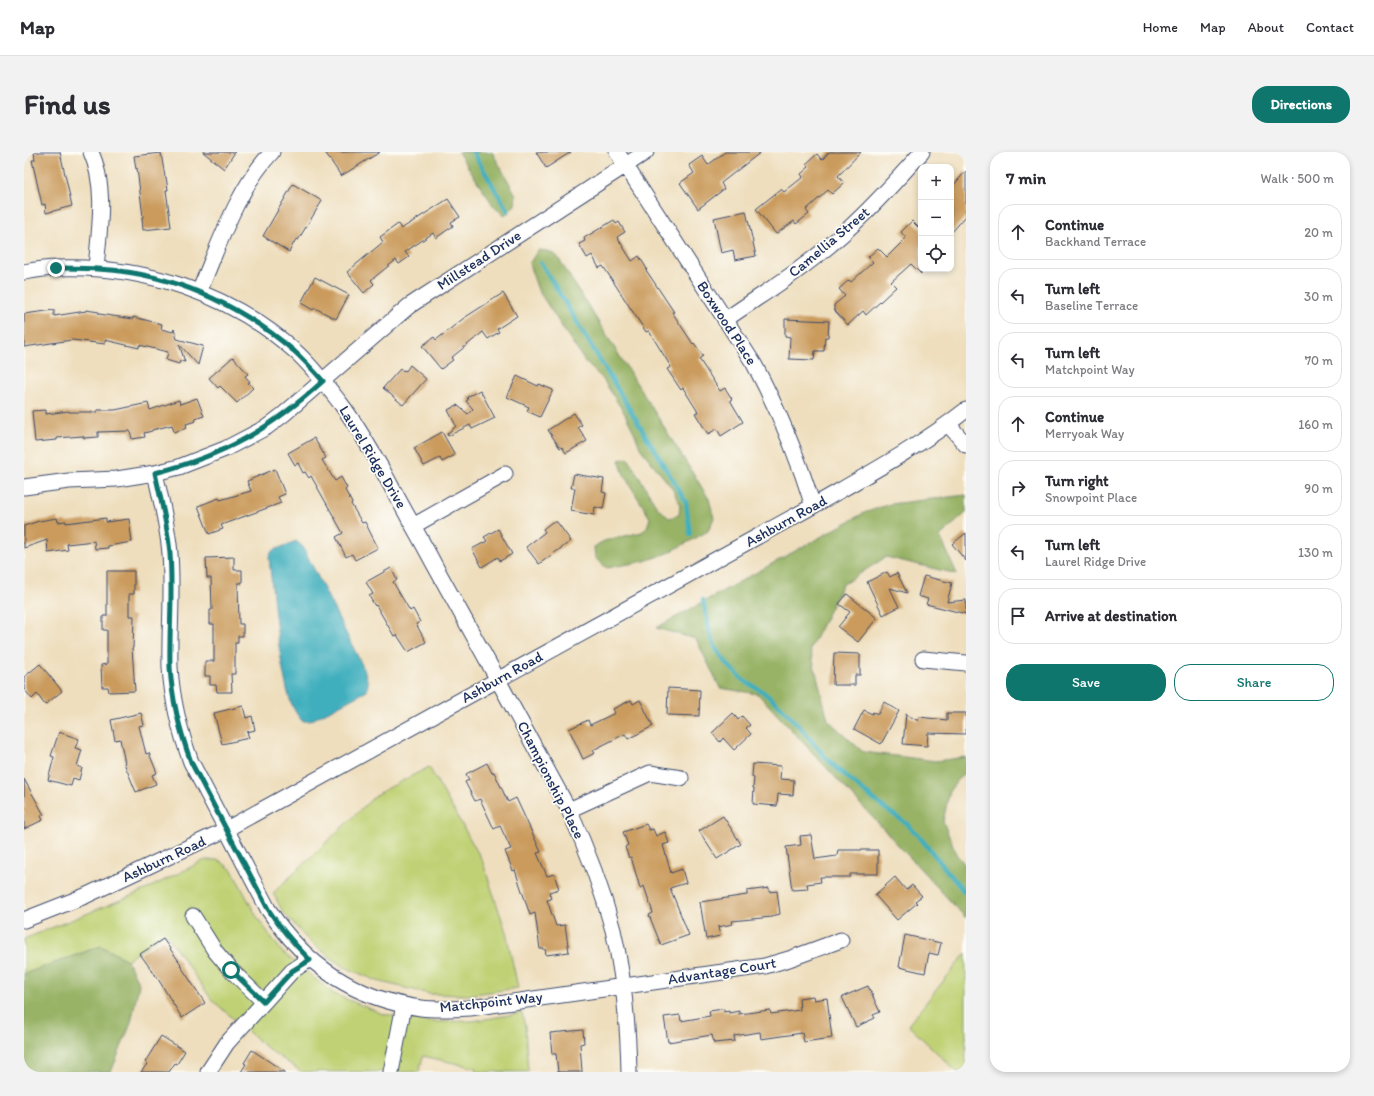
<!DOCTYPE html>
<html lang="en">
<head>
<meta charset="utf-8">
<style>
  body { margin:0; font-family:Itim,sans-serif; background:#f2f2f3; color:#2b2b33 }
  .controls { position:absolute; right:12px; top:12px; display:grid; overflow:hidden; border-radius:8px; box-shadow:0 2px 6px #0003 }
  .controls button { width:36px; height:36px; display:grid; place-items:center; padding:0; border:0; border-bottom:1px solid #e1e1e2; background:#fff; color:#2b2b33; font:20px sans-serif }
  .stop { position:absolute; width:12px; height:12px; margin:-9px; border:3px solid #0f766e; border-radius:50%; background:#fff }
  .stop.end { background:#0f766e; border-color:#fff; box-shadow:0 1px 4px #0008 }
  .list { margin:0; padding:0; list-style:none }
  h2 { display:flex; justify-content:space-between; align-items:center; height:52px; margin:0; padding:0 16px; font-size:17px }
  h2 small { font-size:13px; font-weight:400; color:#7c7c81 }
  .list li { display:grid; grid-template-columns:26px 1fr auto; gap:12px; align-items:center; box-sizing:border-box; height:56px; margin:0 8px 8px; padding:0 8px; border:1px solid #e1e1e2; border-radius:16px }
  .list b { display:block; font-size:15px; white-space:nowrap }
  .list p { margin:0; font-size:13px; white-space:nowrap; color:#7c7c81 }
  .list em { font-size:13px; font-style:normal; color:#7c7c81 }
  .actions { display:flex; gap:8px; padding:12px 16px }
  .actions a { flex:1; padding:9px 0; border:1px solid #0f766e; border-radius:16px; text-align:center; font-size:14px; color:#0f766e }
  .actions .main { background:#0f766e; color:#fff }
  .icon { flex:none; width:22px; height:22px; fill:none; stroke:currentColor; stroke-width:2; stroke-linecap:round; stroke-linejoin:round }
  .map { position:relative; flex:none; width:942px; height:920px; overflow:hidden; border-radius:16px }
  header { display:flex; align-items:center; gap:24px; box-sizing:border-box; height:56px; padding:0 20px; background:#fff; border-bottom:1px solid #e1e1e2 }
  header strong { font-size:19px }
  nav { display:flex; gap:22px; margin-inline-start:auto; font-size:14px }
  .intro { display:flex; align-items:center; justify-content:space-between; box-sizing:border-box; height:96px; padding:0 24px }
  h1 { margin:0; font-size:28px }
  .button { padding:10px 18px; border-radius:16px; background:#0f766e; color:#fff; font-size:14px; font-weight:700 }
  main { display:flex; gap:24px; padding:0 24px }
  aside { flex:1; background:#fff; border-radius:16px; box-shadow:0 2px 6px #0003 }
  .map>svg:first-child { display:block }
  .green { fill:#c0d174; stroke:#6e8069 }
  .forest { fill:#98b366; stroke:#5a7162 }
  .water { fill:#41afbd; stroke:#2e6f8e }
  .lines { fill:none; stroke-linecap:round; stroke-linejoin:round }
  .stream { stroke:#41afbd; stroke-width:4.5 }
  .building { fill:#ca9b5d }
  .minor-casing { stroke:#3b496c; stroke-width:17 }
  .minor { stroke:#fff; stroke-width:15 }
  .route { stroke:#0f766e; stroke-width:5 }
  .labels { text-anchor:middle; stroke-width:3.5; stroke-linejoin:round; paint-order:stroke }
  .street-label { font-size:15px; fill:#1b2f5e; stroke:#fdfcf7 }
</style>
</head>
<body>
<header>
<strong>Map</strong>
<nav><a>Home</a><a>Map</a><a>About</a><a>Contact</a></nav>
</header>
<div class="intro"><h1>Find us</h1><a class="button">Directions</a></div>
<main>
<div class="map">
<svg width="942" height="920" viewBox="0 0 942 920">
  <rect width="100%" height="100%" fill="#fdfcf7"/>
  <filter id="ink" filterUnits="userSpaceOnUse"><feTurbulence type="fractalNoise" baseFrequency=".025" numOctaves="2"/><feDisplacementMap in="SourceGraphic" scale="8" xChannelSelector="R" yChannelSelector="G"/><feConvolveMatrix kernelMatrix="1 2 1 2 8 2 1 2 1" color-interpolation-filters="sRGB"/></filter>
  <filter id="wash" filterUnits="userSpaceOnUse"><feTurbulence type="fractalNoise" baseFrequency=".012" numOctaves="4" result="noise"/><feDisplacementMap in="SourceGraphic" scale="16" xChannelSelector="R" yChannelSelector="G"/><feGaussianBlur stdDeviation="0.9" result="paint"/><feColorMatrix in="noise" values="0 0 0 0 0 0 0 0 0 0 0 0 0 0 0 0 0 1.4 0 .05"/><feComposite in="paint" operator="in"/></filter>
  <g filter="url(#wash)">
    <rect width="100%" height="100%" fill="#eedebd"/>
    <path class="green" d="M405,615L458,708L482,780L494,836L443,843L406,842L353,829L318,814L285,789L259,760L249,741L353,642Z
      M181,708H195L208,718L233,765L258,800L310,842L359,862L407,870L449,869L498,861L501,874L504,920H452V916L399,904L395,920H278L244,897L188,848L141,781L103,808L77,794L0,822V787L119,739Z
      M942,801V920H933L884,873Z"/>
    <path class="forest" d="M434,0H468L492,43L491,53L481,63L471,56Z
      M514,98L524,99L533,104L685,347L690,366L684,379L646,400L621,409L583,416L571,406L570,395L580,389L618,380L623,375L626,366L600,323L595,308L604,306L633,355L645,366L655,363L656,353L648,336L616,296L611,282L601,262L578,226L561,210L514,138L505,112Z
      M942,343V361L916,384L933,422L862,405L818,433L786,497L804,568L839,600L912,609L942,605V618L926,638L919,669L932,702L942,714V766L734,542L696,536L672,487L632,476L840,361L866,352Z
      M77,794L103,808L115,832L107,871L87,920H0V822Z"/>
    <path class="water" d="M272,389L279,395L340,517L344,531L343,539L286,569H278C265,554 263,537 259,518C252,481 249,443 245,405L248,399Z"/>
    <g class="lines">
      <path class="stream" d="M449,0L484,59
        M517,111L662,350L666,382
        M679,448L686,482L692,497L704,513L720,529L738,539L756,554L775,574L804,608L817,620L860,656L882,671L898,688L942,742"/>
    </g>
    <g id="blocks">
      <path class="building" d="M10,0H36L48,54L22,61L21,52L18,53L8,8H11Z
        M179,0H211L200,17Z
        M301,0H356L317,24Z
        M512,0H547L522,16Z
        M701,0H737L697,31L700,37L674,57L656,31L670,21L665,13L678,4L684,13Z
        M805,0H837L814,24L820,31L808,42L804,38L782,58L785,62L772,72L770,69L752,82L732,57L757,37L760,40L779,25L777,22L785,15L782,12L793,2L798,8Z
        M137,1L141,25H142L144,38H142L147,75L119,78L118,65H119L113,16L112,17L110,4Z
        M942,19V64L927,81V36Z
        M269,32L298,49L274,88L272,87L265,100L239,84Z
        M424,47L436,65L427,70L429,74L412,86L409,81L381,100L385,105L375,112L372,108L347,128L350,132L340,141L323,120L359,90L356,85L374,72L377,77Z
        M722,59L732,104L711,108L709,98L697,101L690,66Z
        M590,68L592,72L595,70L601,80L593,85L608,109L615,104L623,117L622,118L650,160H648L669,192L670,191L679,204L675,207L696,239L701,236L708,247L706,248L719,270L697,284L693,277L684,282L671,261L674,260L659,236L657,238L643,217L647,215L625,179L622,180L579,114L575,116L568,103L563,106L555,92L561,89L560,86Z
        M888,69L897,78V122L887,112L867,130L872,135L842,163L839,159L824,173L810,158V153L821,144L815,137L825,128L827,130L849,110L844,105L854,96L863,105L882,86L877,80Z
        M291,125L325,143L312,167L291,156L289,158L277,151Z
        M479,141L493,164L473,177L475,180L464,187L459,180L427,206L429,208L417,217L398,194L410,185L412,188L440,166Z
        M30,158V164L62,159V158L75,160V162L109,167V165L138,172L137,177L149,180L150,177L153,187L179,194L174,213L155,192L161,210L156,209L155,212L142,208L144,200L115,193V196L81,188V192L48,188L0,195V162Z
        M761,167L805,169L804,185H801L800,199H791L790,208L765,207L766,185L761,184Z
        M209,205L224,222L221,224L226,230L224,231L229,236L213,251L196,234L194,236L185,226Z
        M386,213L402,227L379,253L359,236L376,217L379,219L380,218L382,219Z
        M493,224L514,234L515,232L529,238L516,265L503,259L505,255L483,245Z
        M456,238L471,266L448,277L446,273L424,284L423,282L432,274L424,258L433,253L444,262L449,257L442,249L444,248L443,245Z
        M173,246L180,264L171,267L172,269L162,272L163,276L150,280L148,273L128,278V279L120,281L121,285L108,287L106,279L74,280V285L60,286L59,284L33,286V288L11,290L8,259L22,258V262L45,259V260H73V258H91L124,251L126,258L155,248L156,252Z
        M550,261L558,273L554,275L563,289L542,301L538,295L536,296L524,278Z
        M418,280L431,303L418,310L416,306L400,314L390,296Z
        M290,286L302,306L298,308L311,329L317,325L323,336L321,338L328,351L327,352L338,371L341,370L354,396L331,408L328,402L322,405L312,385L319,381L287,324L285,326L281,320L279,321L274,311L271,313L264,301Z
        M251,317L261,342L254,345L257,351L197,373L199,377L185,382L174,354L195,346L196,348L227,339L223,329Z
        M550,322L580,327L578,340L582,341L579,357L571,355L570,363L547,359L551,336H547Z
        M33,366L34,370L42,369V371L82,366V370L105,367L108,390L84,394V396L71,397L70,389L43,392L44,398L24,401L23,388L0,396V374L15,369Z
        M528,370H533L547,389L515,412L502,395L521,380L519,377Z
        M474,377L488,402L476,409L474,405L458,415L448,397L463,389L460,385Z
        M942,381V409L928,392Z
        M210,405V418H218V431H214L215,472H219V484H214V491H211V522H207L208,540H193L192,533H186V524H181V509H190V472H186V458H188L187,426H183L182,406Z
        M367,416L373,428L369,430L386,459L389,457L396,470L392,472L402,490L384,500L373,483L370,484L352,453L351,454L345,444L349,442L342,430Z
        M83,419H110V442H105V464H110L109,496H108L111,539L85,540L84,535H78L77,513L83,512V478H79V464H83Z
        M863,420L866,425L873,421L883,441L866,436L875,455L859,463L843,430Z
        M900,424L928,431L923,450L942,448V462L902,452L904,447L894,444Z
        M823,442L853,466L834,490L814,475L826,460L815,452Z
        M810,501L836,502V523H831V533H809Z
        M16,512L38,539L21,553L13,542L8,547L0,537V525Z
        M644,536L676,538L675,564L643,563Z
        M607,548L609,552L616,548L629,574L604,587L601,582L569,598L571,601L559,607L545,577L564,568L566,573L591,561L589,557Z
        M860,550L875,559L857,592L830,577L840,558L848,562L849,560L854,562Z
        M219,554L222,566L228,564L231,578L223,580L225,586L198,592L190,561Z
        M117,561L120,573L115,574L122,602L125,601L133,621L128,623L132,632L112,640L100,611H101L96,587L91,588L87,568Z
        M709,561L714,568L718,564L726,573L722,576L727,582L710,598L699,586L696,590L688,581Z
        M923,561H942V582L904,581L903,594L879,592L882,562L894,569L895,565L923,568Z
        M35,580L55,587L51,596L58,598L53,614L58,616L55,628L49,626L47,634L24,628L30,605L27,604Z
        M463,611L468,621L470,620L484,650L492,646L517,700L513,701L523,724L530,722L535,737L525,740L527,747L523,748L532,774L541,773L545,800L522,803L521,797H516L511,761L506,763L491,718L489,719L481,699L487,697L476,674L470,677L456,647L451,649L441,630L445,628L442,622Z
        M729,612L757,614L756,627L770,628L769,643L754,642L753,654L729,652L730,636H729L730,626L728,625Z
        M0,627L20,663L17,664L19,668L0,677Z
        M699,664L717,692L693,707L675,679Z
        M622,672L625,678L629,677L632,684L641,680L645,691L639,693L647,721L658,717L662,731L646,736L665,783L637,793L625,763L629,761L620,734L616,736L607,705L605,706L601,695L604,693L599,680Z
        M787,683L791,707L813,704L814,698H854V722H826V725H796L797,730L783,732L784,737L768,738L762,695L777,693L776,684Z
        M871,725L882,738L888,733L898,744L891,749L893,751L873,768L851,743Z
        M745,736V740L753,739L756,762L748,764V765L708,769L709,772L694,775L696,784L682,787L676,750L723,743V739Z
        M881,783L917,791L914,803L905,801L901,821L875,815Z
        M139,787L157,812L156,813L181,851L158,866L134,827L116,802Z
        M844,834L856,860L849,863L851,866L832,875L818,845Z
        M789,844L790,848L803,846L808,886L780,890L778,881L737,887L736,880L710,884L711,889L690,891L688,883L644,890L640,865L656,863L657,869L686,864L685,859L700,857V860L705,859V861L715,859V862L746,858L747,862L776,858L775,846Z
        M559,878L560,891L556,892L558,920H534L532,902H528L526,881Z
        M137,884L161,899L153,912L151,911L145,920H117L123,912L121,910Z
        M228,898L261,920H217L222,912L220,911Z"/>
    </g>
  </g>
  <g filter="url(#ink)">
    <use href="#blocks" fill-opacity="0" stroke="#3b496c" stroke-width="1"/>
    <g class="lines">
      <g class="minor-casing">
        <path id="minor" d="M67,0C83,36 75,79 72,116
          M593,0L730,212C754,257 774,305 789,354
          M0,120C11,118 22,116 33,116C119,113 206,141 271,199C288,214 303,234 317,252C333,273 346,296 359,319C376,351 394,382 411,414C456,495 501,577 545,658C563,697 578,737 589,778C600,824 604,872 605,920
          M175,140C195,93 213,37 248,0
          M701,168C728,149 756,132 782,112C826,80 862,40 898,0
          M924,272L942,293
          M131,321C137,348 144,375 146,402C149,440 145,478 146,515C148,548 156,580 167,610L244,757C280,812 331,847 397,856C413,858 429,857 446,856L741,814L765,807L817,788
          M0,335L45,329L93,327L131,321L155,315L201,297L243,275L260,262L385,154L622,0
          M389,374L481,322
          M899,507L942,511
          M545,658L626,621L657,626
          M169,764L191,799L207,818L240,850
          M0,768L61,744L201,678L789,354C841,324 895,295 942,258
          M184,920L203,891L268,819L286,807
          M367,920L380,853"/>
      </g>
      <use href="#minor" class="minor"/>
    </g>
  </g>
  <g class="lines" filter="url(#ink)">
    <path class="route" d="M32,116C53,116 74,116 96,119C160,127 221,157 270,199C280,208 290,219 299,229C245,278 201,303 131,321C137,348 144,375 146,402C149,440 145,478 146,515C148,548 156,580 167,610L244,757C256,776 270,792 286,808L268,819L240,850L207,818"/>
  </g>
  <g class="labels">
    <g class="street-label">
      <text transform="translate(805 90) rotate(-40)" y="5">Camellia Street</text>
      <text transform="translate(455 108) rotate(-33)" y="5">Millstead Drive</text>
      <text transform="translate(703 171) rotate(57)" y="5">Boxwood Place</text>
      <text transform="translate(349 305) rotate(59)" y="5">Laurel Ridge Drive</text>
      <text transform="translate(762 369) rotate(-29)" y="5">Ashburn Road</text>
      <text transform="translate(478 525) rotate(-29)" y="5">Ashburn Road</text>
      <text transform="translate(527 628) rotate(63)" y="5">Championship Place</text>
      <text transform="translate(140 707) rotate(-25)" y="5">Ashburn Road</text>
      <text transform="translate(698 819) rotate(-9)" y="5">Advantage Court</text>
      <text transform="translate(467 850) rotate(-6)" y="5">Matchpoint Way</text>
    </g>
  </g>
</svg>
<div class="controls">
<button>+</button>
<button>−</button>
<button><svg class="icon" aria-label="locate" viewBox="0 0 24 24"><circle cx="12" cy="12" r="6"/><path d="M12 2v4M12 18v4M2 12h4M18 12h4"/></svg></button>
</div>
<div class="stop" style="left:207px;top:818px"></div>
<div class="stop end" style="left:32px;top:116px"></div>
</div>
<aside>
<h2>7 min<small>Walk · 500 m</small></h2>
<ul class="list">
<li><svg class="icon" aria-label="ahead" viewBox="0 0 24 24"><path d="M12 20V5M6 11l6-6 6 6"/></svg><div><b>Continue</b><p>Backhand Terrace</p></div><em>20 m</em></li>
<li><svg class="icon" aria-label="left" viewBox="0 0 24 24"><path d="M17 20v-9H6M10 6l-5 5 5 5"/></svg><div><b>Turn left</b><p>Baseline Terrace</p></div><em>30 m</em></li>
<li><svg class="icon" aria-label="left" viewBox="0 0 24 24"><path d="M17 20v-9H6M10 6l-5 5 5 5"/></svg><div><b>Turn left</b><p>Matchpoint Way</p></div><em>70 m</em></li>
<li><svg class="icon" aria-label="ahead" viewBox="0 0 24 24"><path d="M12 20V5M6 11l6-6 6 6"/></svg><div><b>Continue</b><p>Merryoak Way</p></div><em>160 m</em></li>
<li><svg class="icon" aria-label="right" viewBox="0 0 24 24"><path d="M7 20v-9h11M14 6l5 5-5 5"/></svg><div><b>Turn right</b><p>Snowpoint Place</p></div><em>90 m</em></li>
<li><svg class="icon" aria-label="left" viewBox="0 0 24 24"><path d="M17 20v-9H6M10 6l-5 5 5 5"/></svg><div><b>Turn left</b><p>Laurel Ridge Drive</p></div><em>130 m</em></li>
<li><svg class="icon" aria-label="arrive" viewBox="0 0 24 24"><path d="M6 21V4h12l-3 4 3 4H6"/></svg><div><b>Arrive at destination</b></div></li>
</ul>
<div class="actions"><a class="main">Save</a><a>Share</a></div>
</aside>
</main>
</body>
</html>
